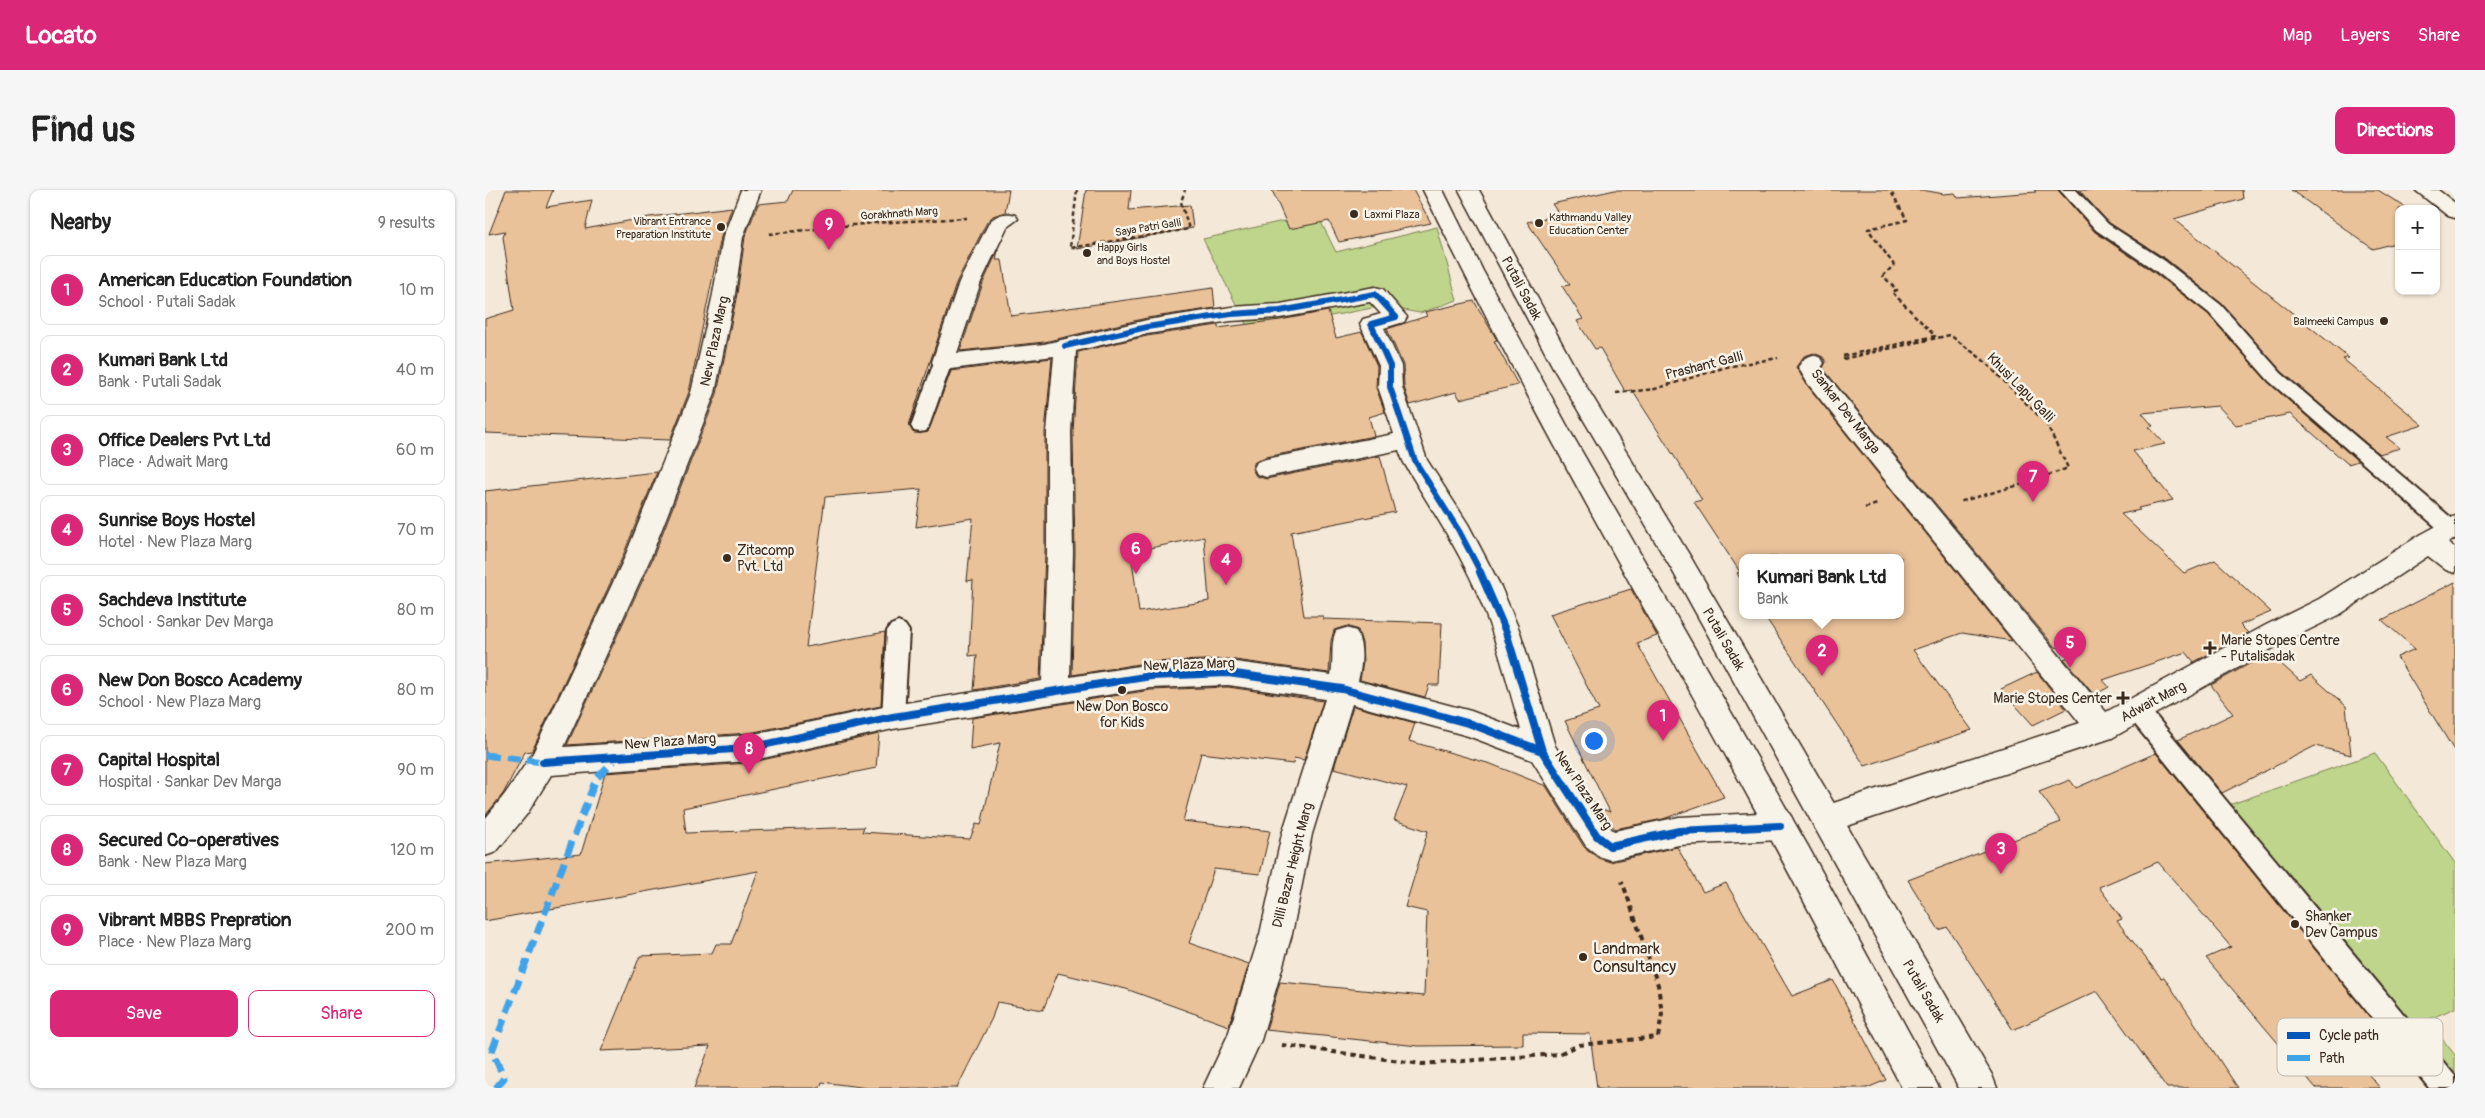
<!DOCTYPE html>
<html lang="en">
<head>
<meta charset="utf-8">
<style>
  body { margin:0; font-family:Pangolin,sans-serif; background:#f6f6f6; color:#222 }
  .controls { position:absolute; right:15px; top:15px; display:grid; overflow:hidden; border-radius:10px; box-shadow:0 1px 4px #0004 }
  .controls button { width:45px; height:45px; display:grid; place-items:center; padding:0; border:0; border-bottom:1px solid #e0e0e0; background:#fff; color:#222; font:25px sans-serif }
  .you { position:absolute; left:1108px; top:550px; width:18px; height:18px; margin:-12px; border:4px solid #fff; border-radius:50%; background:#1a73e8; box-shadow:0 0 0 8px #1a73e833 }
  .badge { display:grid; place-items:center; width:32px; height:32px; border-radius:50%; background:#db2777; color:#fff; font-size:16px; font-weight:700 }
  .pin { position:absolute; translate:-50% -41px; filter:drop-shadow(0 1px 2px #0008) }
  .pin::after { content:''; position:absolute; top:26px; width:18px; height:15px; background:inherit; clip-path:polygon(0 0,100% 0,50% 100%) }
  .popup { position:absolute; left:1254px; top:364px; width:165px; height:65px; box-sizing:border-box; display:grid; place-content:center; border-radius:10px; background:#fff; filter:drop-shadow(0 1px 4px #0005); font-size:16px; white-space:nowrap; color:#767676 }
  .popup b { font-size:19px; color:#222 }
  .popup::after { content:''; position:absolute; left:50%; top:100%; margin-left:-10px; border:10px solid transparent; border-top-color:#fff }
  .list { margin:0; padding:0; list-style:none }
  h2 { display:flex; justify-content:space-between; align-items:center; height:65px; margin:0; padding:0 20px; font-size:21px }
  h2 small { font-size:16px; font-weight:400; color:#767676 }
  .list li { display:grid; grid-template-columns:32px 1fr auto; gap:15px; align-items:center; box-sizing:border-box; height:70px; margin:0 10px 10px; padding:0 10px; border:1px solid #e0e0e0; border-radius:10px }
  .list b { display:block; font-size:19px; white-space:nowrap }
  .list p { margin:0; font-size:16px; white-space:nowrap; color:#767676 }
  .list em { font-size:16px; font-style:normal; color:#767676 }
  .actions { display:flex; gap:10px; padding:15px 20px }
  .actions a { flex:1; padding:11px 0; border:1px solid #db2777; border-radius:10px; text-align:center; font-size:18px; color:#db2777 }
  .actions .main { background:#db2777; color:#fff }
  .map { position:relative; flex:none; width:1970px; height:898px; overflow:hidden; border-radius:10px }
  header { display:flex; align-items:center; gap:30px; box-sizing:border-box; height:70px; padding:0 25px; background:#db2777; color:#fff }
  header strong { font-size:24px }
  nav { display:flex; gap:28px; margin-inline-start:auto; font-size:18px }
  .intro { display:flex; align-items:center; justify-content:space-between; box-sizing:border-box; height:120px; padding:0 30px }
  h1 { margin:0; font-size:35px }
  .button { padding:12px 22px; border-radius:10px; background:#db2777; color:#fff; font-size:18px; font-weight:700 }
  main { display:flex; gap:30px; padding:0 30px }
  aside { flex:1; background:#fff; border-radius:10px; box-shadow:0 1px 4px #0004 }
  .map>svg:first-child { display:block }
  .green { fill:#bed58b; stroke:#7c8054 }
  .building { fill:#eac29a; stroke:#3b2a1e; fill-rule:evenodd }
  .lines { fill:none; stroke-linecap:round; stroke-linejoin:round }
  .lane-casing { stroke:#3b2a1e; stroke-width:4 }
  .street-casing { stroke:#3b2a1e; stroke-width:3 }
  .primary-casing { stroke:#3b2a1e; stroke-width:3 }
  .path-far1 { stroke:#3b2a1e; stroke-width:2.5; stroke-dasharray:4.5 3; stroke-linecap:butt }
  .path { stroke:#3b2a1e; stroke-width:4; stroke-dasharray:5.5 4.5; stroke-linecap:butt }
  .lane { fill:#f7f3e8; fill-rule:evenodd }
  .street { fill:#f7f3e8; fill-rule:evenodd }
  .primary { fill:#f7f3e8; fill-rule:evenodd }
  .quiet { stroke:#3fa3ea; stroke-width:7; stroke-dasharray:14 7; stroke-linecap:butt }
  .cycleway-far1-casing { stroke:#f7f3e8; stroke-width:9 }
  .cycleway-casing { stroke:#f7f3e8; stroke-width:11 }
  .cycleway-far1 { stroke:#0057b8; stroke-width:6 }
  .cycleway { stroke:#0057b8; stroke-width:8 }
  .poi-dot { fill:#3b2a1e; stroke:#f7f3e8; stroke-width:2 }
  .labels { text-anchor:middle; stroke-width:5; stroke-linejoin:round; paint-order:stroke }
  .far-street-label { font-size:11px; fill:#3b2a1e; stroke:#f7f3e8 }
  .far-poi-label { font-size:11px; fill:#3b2a1e; stroke:#f7f3e8; text-anchor:start }
  .street-label { font-size:14px; fill:#3b2a1e; stroke:#f7f3e8 }
  .poi-label { font-size:14px; fill:#3b2a1e; stroke:#f7f3e8; text-anchor:start }
  .near-poi-label { font-size:16px; fill:#3b2a1e; stroke:#f7f3e8; text-anchor:start }
  .key { fill:#f7f3e8; stroke:#bfb7ab; stroke-width:1 }
  .key-label { font-size:14px; fill:#3b2a1e }
</style>
</head>
<body>
<header>
<strong>Locato</strong>
<nav><a>Map</a><a>Layers</a><a>Share</a></nav>
</header>
<div class="intro"><h1>Find us</h1><a class="button">Directions</a></div>
<main>
<aside>
<h2>Nearby<small>9 results</small></h2>
<ul class="list">
<li><span class="badge">1</span><div><b>American Education Foundation</b><p>School · Putali Sadak</p></div><em>10 m</em></li>
<li><span class="badge">2</span><div><b>Kumari Bank Ltd</b><p>Bank · Putali Sadak</p></div><em>40 m</em></li>
<li><span class="badge">3</span><div><b>Office Dealers Pvt Ltd</b><p>Place · Adwait Marg</p></div><em>60 m</em></li>
<li><span class="badge">4</span><div><b>Sunrise Boys Hostel</b><p>Hotel · New Plaza Marg</p></div><em>70 m</em></li>
<li><span class="badge">5</span><div><b>Sachdeva Institute</b><p>School · Sankar Dev Marga</p></div><em>80 m</em></li>
<li><span class="badge">6</span><div><b>New Don Bosco Academy</b><p>School · New Plaza Marg</p></div><em>80 m</em></li>
<li><span class="badge">7</span><div><b>Capital Hospital</b><p>Hospital · Sankar Dev Marga</p></div><em>90 m</em></li>
<li><span class="badge">8</span><div><b>Secured Co-operatives</b><p>Bank · New Plaza Marg</p></div><em>120 m</em></li>
<li><span class="badge">9</span><div><b>Vibrant MBBS Prepration</b><p>Place · New Plaza Marg</p></div><em>200 m</em></li>
</ul>
<div class="actions"><a class="main">Save</a><a>Share</a></div>
</aside>
<div class="map">
<svg width="1970" height="898" viewBox="0 0 1970 898">
  <rect width="100%" height="100%" fill="#f4e9d8"/>
  <filter id="ink" filterUnits="userSpaceOnUse"><feTurbulence type="fractalNoise" baseFrequency=".02" numOctaves="2"/><feDisplacementMap in="SourceGraphic" scale="10" xChannelSelector="R" yChannelSelector="G"/><feConvolveMatrix kernelMatrix="1 2 1 2 8 2 1 2 1" color-interpolation-filters="sRGB"/></filter>
  <g filter="url(#ink)">
    <path class="green" d="M835,30L851,62L952,37L972,110L935,123L906,118H887L815,132L762,136L718,49L798,31L807,38Z
      M1890,563L1970,673V818L1942,830L1970,865V898L1744,615Z"/>
    <path class="building" d="M21,0H68L61,17L107,10L100,39L164,27L247,17L236,47L204,202L185,250L0,243V129L29,120L18,47L20,41L4,44Z
      M308,0H524L520,22L508,26L502,32L472,91L424,235L429,243L443,242L466,181L567,168L560,242V363L555,489L489,500L492,465L484,466L488,390L482,391L488,328L431,337L436,299L340,307L321,457L400,442L396,516L264,543L82,555L167,370L232,204L252,104L260,47L273,14L303,11Z
      M601,0H646L644,20L705,15L708,38L592,59Z
      M787,0H928L946,33L854,52L844,31L804,39Z
      M1130,0H1437L1459,4L1470,3L1473,8L1551,2L1549,0H1573L1610,42L1667,81L1723,124L1783,192L1873,271L1863,274L1805,224L1751,235L1733,216L1657,223L1668,236L1664,237L1680,254L1648,261L1688,310L1653,318L1655,320L1636,324L1699,383L1730,370L1786,422L1755,435L1763,443L1709,472L1701,462L1618,490L1624,497L1609,505L1579,469L1596,461L1570,457L1340,181L1338,178L1341,172L1338,167L1329,163L1319,166L1311,177L1322,195L1527,451L1477,443L1428,460L1487,540L1380,576L1279,425H1416V367H1258V393L1252,383L1255,382L1209,312L1217,310L1147,200L1140,201L1115,158L1110,159L1092,131L1098,129L1077,96L1085,95L1042,32L1075,25L1067,14Z
      M1594,0H1757L1758,9L1689,29L1864,168L1858,169L1938,235L1901,247L1915,258L1894,264L1797,182L1737,114L1681,69L1624,33Z
      M1806,0H1893L1923,19H1914V52L1888,59Z
      M513,60L511,70H517L526,126L728,98L730,118L662,128L559,152L475,161L498,93Z
      M989,111L1012,150L1009,151L1033,195L975,209L971,202L925,215L919,197L918,175L902,139L942,126L940,122Z
      M843,121L851,148L877,142L892,176L891,198L900,222L884,227L889,246L781,267L770,271L767,279L771,286L781,289L895,266L910,322L806,342L819,426H838V429L957,433L954,495H944L940,507L875,490L878,472L877,453L873,440L862,436L849,440L846,451L844,483L743,469L666,472L587,485L590,363L588,242L593,162L662,146L733,135V138L795,130ZM719,347L724,411L654,422L646,362Z
      M172,282L137,368L47,561L40,562L18,604L0,626V301Z
      M1970,392V562L1912,467L1930,459L1897,430Z
      M1146,399L1172,446L1152,453L1239,607L1178,629L1130,639L1112,617L1125,622L1080,531L1114,520L1065,424Z
      M1784,463L1815,491L1826,485L1861,516L1866,565L1830,556L1737,603L1693,550L1748,524L1726,495Z
      M1552,482L1581,519L1548,535L1516,499Z
      M743,497L838,511L819,570L809,568L808,574L716,563L698,631L785,641L775,684L729,679L704,753L764,774L744,836L641,799L573,783L558,820L512,812L507,828L472,898H383L337,892L335,898H209L225,856L116,861L155,766L227,763L231,754H246L273,681L0,731V674L96,664L120,583L264,573L394,544L391,578L198,618L201,643L379,637L377,642L485,649L491,634L496,635L515,553L485,559L487,528L666,500Z
      M868,516L930,533L924,551L1006,574L1061,596L1099,657L1113,668L1125,672L1192,657L1218,702L1241,693L1307,806L1348,790L1401,890L1382,898H1112L1105,844L1038,843V855L933,856L781,840L795,792L939,806L942,722L920,717L943,641L909,630L922,597L849,578Z
      M1671,563L1902,848L1869,867L1895,898H1831L1721,768L1746,757L1673,672L1614,697L1637,729L1632,731L1676,788L1679,787L1753,898H1682L1612,801L1528,840L1462,737L1454,740L1423,690L1576,632L1554,602L1585,590L1591,598Z"/>
    <g class="lines">
      <g class="lane-casing">
        <path id="lane" d="M1575,0H1591L1623,34L1680,71L1736,115L1796,183L1970,331V345L1959,344L1784,191L1724,123L1668,79L1611,40Z
          M458,166L464,168L467,172L444,236L441,241L435,242L429,241L426,236L449,172L452,168Z
          M413,432L420,435L424,441L419,527L416,534L408,537L400,534L397,527L402,441L406,435Z
          M1652,510L1660,513L1970,886V898H1944L1644,527L1641,520L1644,513Z"/>
      </g>
      <g class="street-casing">
        <path id="street" d="M256,0H276L258,47L250,104L230,203L165,369L79,557L264,545L408,515L557,491L562,363V242L569,166L458,180L450,177L447,172L474,92L504,33C510,25 521,22 530,25L533,29L522,37L496,92L472,163L559,154L662,130L746,117L795,114L890,97L898,99L922,127L919,132L899,138L916,176L917,197L942,270L983,334L1016,397L1035,442L1070,556L1123,636L1129,641L1194,627L1295,622L1306,626L1310,636L1306,646L1295,650L1194,655L1125,670L1114,666L1101,656L1047,570L983,546L867,514L827,644L807,744L776,850L754,898H718L743,845L775,744L797,644L840,509L743,495L666,498L408,539L264,571L66,585L42,624L11,662L0,666V629L20,604L48,563L139,369L206,203L228,104L238,47ZM885,112L896,124L878,129L875,134L894,176L893,197L909,244L781,269L772,272L769,278L772,284L781,287L914,260L918,271C942,313 970,353 990,398C1010,443 1022,492 1036,540L986,521L873,491C877,474 879,457 871,441L861,438L851,441C845,454 849,471 846,485L743,471L666,474L585,487L588,363L586,242L591,161L662,144L746,131L795,128Z
          M1930,0H1953L1970,13V28L1963,26Z
          M1328,165L1336,168L1339,173L1336,178L1339,182L1621,522L1781,435L1834,409L1935,345L1970,326V349L1963,353L1970,358V383L1961,380L1943,366L1854,425L1801,451L1627,548L1341,643L1330,639L1326,629L1330,619L1595,533L1323,194L1313,177L1320,168Z"/>
      </g>
      <g class="primary-casing">
        <path id="primary" d="M938,0H958L998,81L1085,241L1324,658L1454,898H1417C1359,788 1302,677 1242,568C1138,380 1032,194 938,0Z
          M974,0H994L1093,183L1205,366L1507,885L1512,898H1474L1187,380L1071,183Z"/>
      </g>
      <path class="path-far1" d="M592,0L585,58L704,39L696,12L700,0
        M284,44L387,33L482,28
        M1358,166L1450,146L1407,102L1412,100L1398,86L1409,75L1383,39L1422,30L1405,0
        M1358,169L1465,145L1497,169L1561,233L1583,278L1545,292L1474,312
        M1131,203L1170,199L1241,177L1293,168
        M1380,318L1392,314"/>
      <path class="path" d="M797,855L937,874L1074,864L1094,855L1173,847L1177,824L1173,795L1137,691"/>
      <use href="#lane" class="lane"/>
      <use href="#street" class="street"/>
      <use href="#primary" class="primary"/>
      <path class="quiet" d="M0,565L58,572
        M11,898L19,888L7,861L111,589L131,568"/>
      <g class="cycleway-far1-casing">
        <path id="cycleway-far1" d="M580,156L662,137L746,124L795,121L890,104L911,127L886,134L905,176V197L930,271L974,341L996,383"/>
      </g>
      <g class="cycleway-casing">
        <path id="cycleway" d="M995,382L1021,442L1057,561
          M58,572L264,558L408,527L666,486L743,483L857,499L986,534L1057,561L1112,646L1125,656L1194,641L1295,636"/>
      </g>
      <use href="#cycleway-far1" class="cycleway-far1"/>
      <use href="#cycleway" class="cycleway"/>
    </g>
  </g>
  <g class="poi-dot">
    <circle cx="869" cy="24" r="5"/>
    <circle cx="1054" cy="33" r="5"/>
    <circle cx="236" cy="37" r="5"/>
    <circle cx="602" cy="63" r="5"/>
    <circle cx="1899" cy="131" r="5"/>
    <circle cx="242" cy="368" r="5"/>
    <path d="M1722.5 450.5h5v5h5v5h-5v5h-5v-5h-5v-5h5z"/>
    <circle cx="637" cy="500" r="5"/>
    <path d="M1635.5 500.5h5v5h5v5h-5v5h-5v-5h-5v-5h5z"/>
    <circle cx="1810" cy="734" r="5"/>
    <circle cx="1098" cy="767" r="5"/>
  </g>
  <g class="labels">
    <g class="far-street-label">
      <text transform="translate(414 23) rotate(-4)" y="4">Gorakhnath Marg</text>
      <text transform="translate(663 37) rotate(-9)" y="4">Saya Patri Galli</text>
    </g>
    <g class="far-poi-label">
      <text x="879" y="28">Laxmi Plaza</text>
      <text x="1064" y="31">Kathmandu Valley<tspan x="1064" dy="13">Education Center</tspan></text>
      <text x="226" y="35" text-anchor="end">Vibrant Entrance<tspan x="226" dy="13">Preparation Institute</tspan></text>
      <text x="612" y="61">Happy Girls<tspan x="612" dy="13">and Boys Hostel</tspan></text>
      <text x="1889" y="135" text-anchor="end">Balmeeki Campus</text>
    </g>
    <g class="street-label">
      <text transform="translate(1037 98) rotate(62)" y="5">Putali Sadak</text>
      <text transform="translate(229 151) rotate(-78)" y="5">New Plaza Marg</text>
      <text transform="translate(1219 175) rotate(-14)" y="5">Prashant Galli</text>
      <text transform="translate(1536 197) rotate(46)" y="5">Khusi Lapu Galli</text>
      <text transform="translate(1361 221) rotate(52)" y="5">Sankar Dev Marga</text>
      <text transform="translate(1239 449) rotate(60)" y="5">Putali Sadak</text>
      <text transform="translate(704 474) rotate(-2)" y="5">New Plaza Marg</text>
      <text transform="translate(1668 511) rotate(-28)" y="5">Adwait Marg</text>
      <text transform="translate(185 551) rotate(-4)" y="5">New Plaza Marg</text>
      <text transform="translate(1099 600) rotate(56)" y="5">New Plaza Marg</text>
      <text transform="translate(807 675) rotate(-76)" y="5">Dilli Bazar Height Marg</text>
      <text transform="translate(1439 801) rotate(60)" y="5">Putali Sadak</text>
    </g>
    <g class="poi-label">
      <text x="252" y="365">Zitacomp<tspan x="252" dy="16">Pvt. Ltd</tspan></text>
      <text x="1736" y="455">Marie Stopes Centre<tspan x="1736" dy="16">- Putalisadak</tspan></text>
      <text x="1627" y="513" text-anchor="end">Marie Stopes Center</text>
      <text x="637" y="521" text-anchor="middle">New Don Bosco<tspan x="637" dy="16">for Kids</tspan></text>
      <text x="1820" y="731">Shanker<tspan x="1820" dy="16">Dev Campus</tspan></text>
    </g>
    <g class="near-poi-label">
      <text x="1108" y="764">Landmark<tspan x="1108" dy="18">Consultancy</tspan></text>
    </g>
  </g>
  <rect x="1792" y="828" width="166" height="58" rx="8" class="key"/>
  <rect x="1802" y="842" width="23" height="7" fill="#0057b8"/>
  <rect x="1802" y="865" width="23" height="6" fill="#3fa3ea"/>
  <g class="key-label">
    <text x="1834" y="850">Cycle path</text>
    <text x="1834" y="873">Path</text>
  </g>
</svg>
<div class="controls">
<button>+</button>
<button>−</button>
</div>
<div class="you"></div>
<div class="pin badge" style="left:1178px;top:551px">1</div>
<div class="pin badge" style="left:1337px;top:486px">2</div>
<div class="popup"><b>Kumari Bank Ltd</b>Bank</div>
<div class="pin badge" style="left:1516px;top:684px">3</div>
<div class="pin badge" style="left:741px;top:395px">4</div>
<div class="pin badge" style="left:1585px;top:478px">5</div>
<div class="pin badge" style="left:651px;top:384px">6</div>
<div class="pin badge" style="left:1548px;top:312px">7</div>
<div class="pin badge" style="left:264px;top:584px">8</div>
<div class="pin badge" style="left:344px;top:60px">9</div>
</div>
</main>
</body>
</html>
